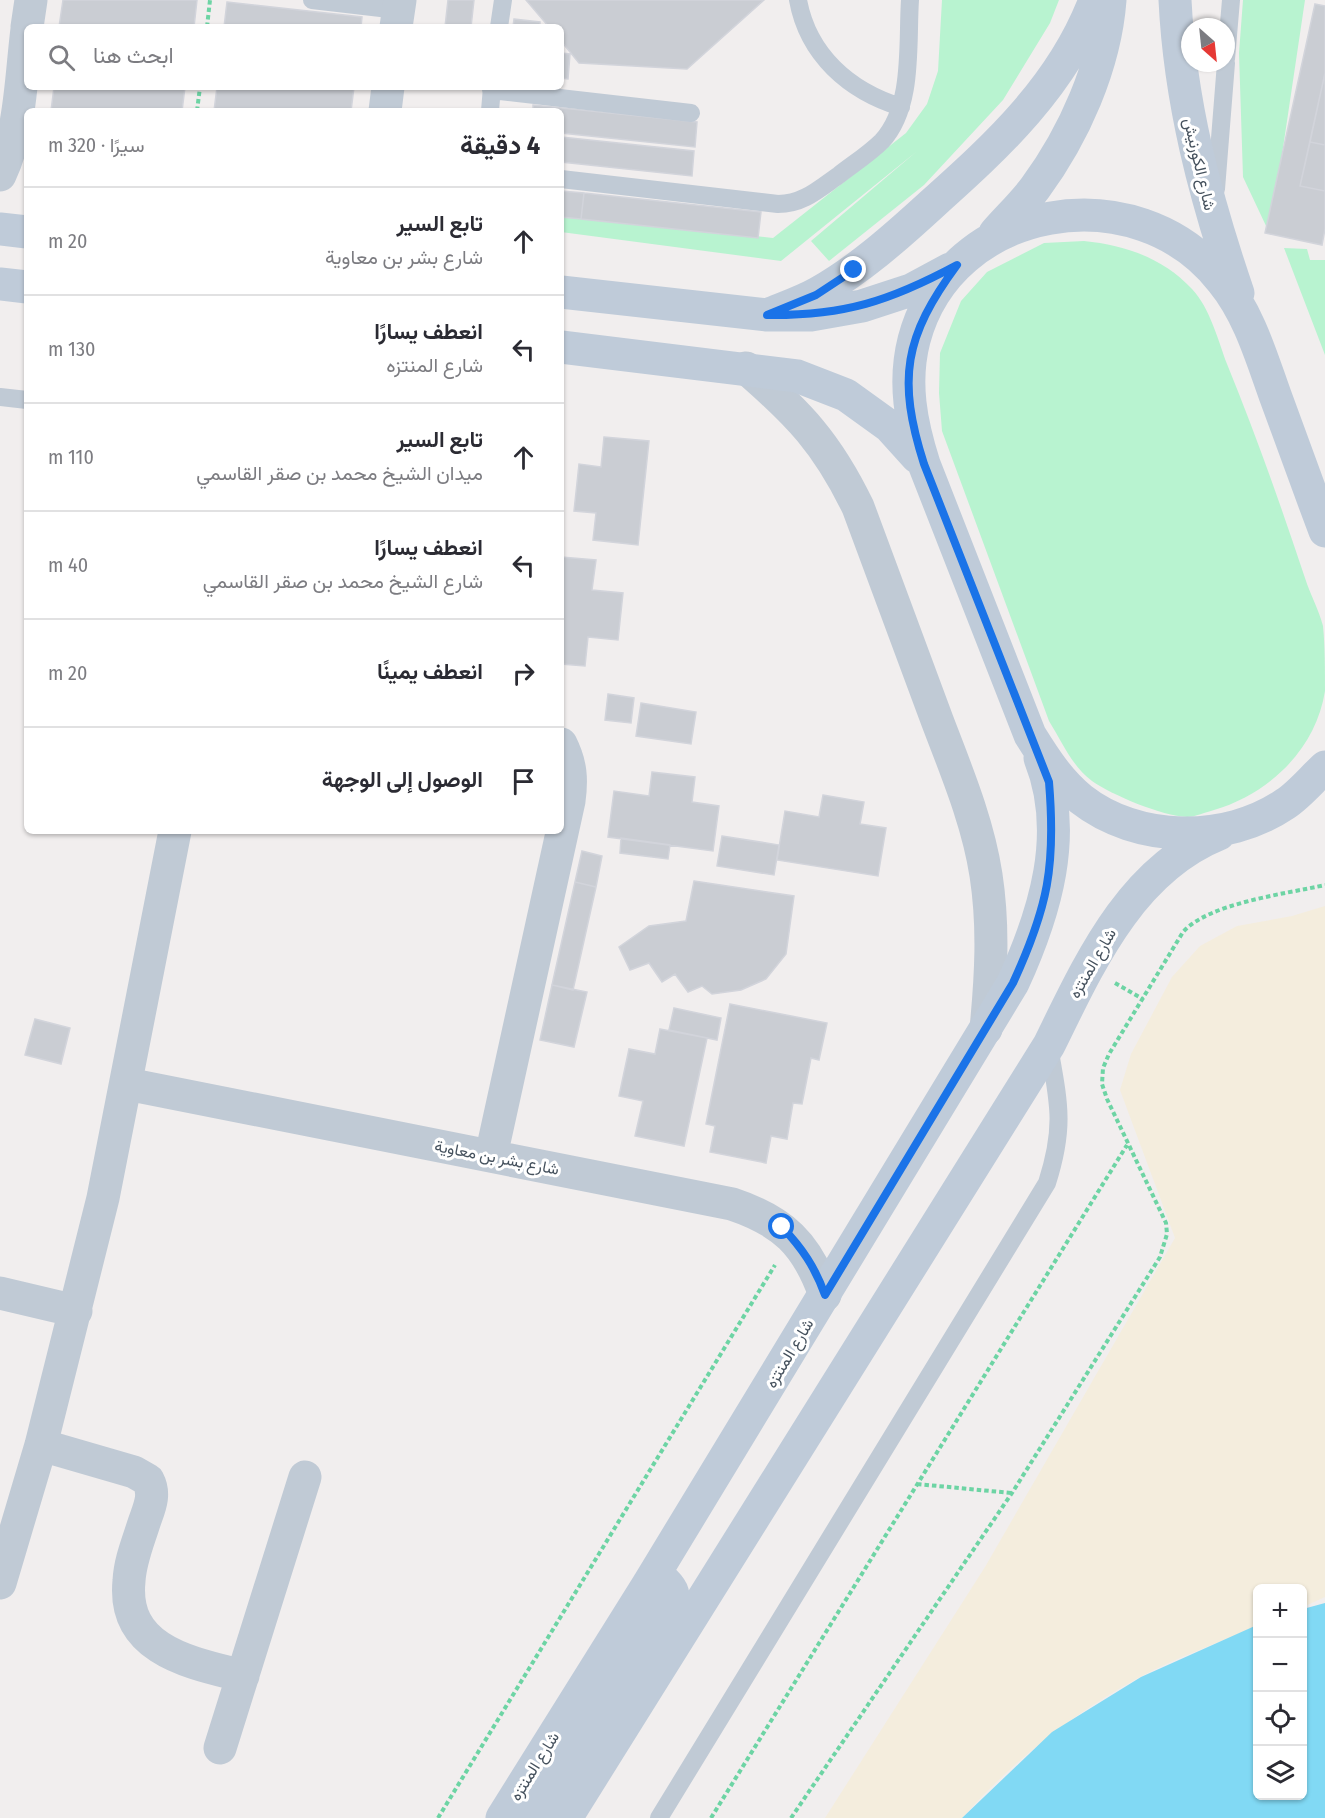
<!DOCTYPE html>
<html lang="ar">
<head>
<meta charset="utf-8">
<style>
  body { margin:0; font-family:"Fira Sans Condensed",Vazirmatn,sans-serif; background:#f2f2f3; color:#2b2b33; direction:rtl }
  .controls { position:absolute; right:18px; bottom:18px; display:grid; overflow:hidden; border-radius:9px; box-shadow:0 2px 4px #0004 }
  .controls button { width:54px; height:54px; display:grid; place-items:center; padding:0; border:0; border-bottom:2px solid #e1e1e2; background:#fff; color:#2b2b33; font:30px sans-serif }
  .compass { position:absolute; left:1181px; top:18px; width:54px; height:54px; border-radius:50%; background:#fff; box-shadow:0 2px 4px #0004; rotate:153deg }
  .stop { position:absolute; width:18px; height:18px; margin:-14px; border:4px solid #1a73e8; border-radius:50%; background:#fff }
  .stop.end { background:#1a73e8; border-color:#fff; box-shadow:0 2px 6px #0008 }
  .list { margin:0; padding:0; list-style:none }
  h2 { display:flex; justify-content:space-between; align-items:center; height:78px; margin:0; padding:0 24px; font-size:26px }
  h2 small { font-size:20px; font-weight:400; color:#7c7c81 }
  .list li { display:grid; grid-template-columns:39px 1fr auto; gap:18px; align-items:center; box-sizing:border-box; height:108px; padding:0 24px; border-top:2px solid #e1e1e2 }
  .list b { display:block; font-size:22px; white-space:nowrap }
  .list p { margin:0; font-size:20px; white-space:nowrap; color:#7c7c81 }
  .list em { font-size:20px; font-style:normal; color:#7c7c81 }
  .icon { flex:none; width:33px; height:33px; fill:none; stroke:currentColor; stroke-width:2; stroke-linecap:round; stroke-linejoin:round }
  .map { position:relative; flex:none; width:1325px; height:1818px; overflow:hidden; direction:ltr }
  .search { position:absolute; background:#fff; box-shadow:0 2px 4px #0004; left:24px; top:24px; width:540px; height:66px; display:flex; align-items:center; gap:15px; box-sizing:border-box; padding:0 21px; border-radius:9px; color:#7c7c81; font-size:22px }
  .panel { position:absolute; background:#fff; box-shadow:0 2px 4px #0004; left:24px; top:108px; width:540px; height:726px; border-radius:9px; direction:rtl }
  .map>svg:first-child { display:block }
  .green { fill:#b8f3d0 }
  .sand { fill:#f4eddd }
  .water { fill:#81d9f4 }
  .building { fill:#cacdd3; stroke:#d2d4db; stroke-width:1.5 }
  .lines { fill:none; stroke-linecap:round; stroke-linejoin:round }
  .path { stroke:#6dd4a4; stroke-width:4; stroke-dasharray:4.5 3; stroke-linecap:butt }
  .service { stroke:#c0cad5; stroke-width:18 }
  .minor { stroke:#c0cad5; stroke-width:33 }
  .secondary { stroke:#bfcbd9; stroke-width:33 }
  .route { stroke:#1a73e8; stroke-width:8 }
  .labels { text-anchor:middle; stroke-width:6; stroke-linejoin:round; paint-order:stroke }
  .street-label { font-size:16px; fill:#45515d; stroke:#fff }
</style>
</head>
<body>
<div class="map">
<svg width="1325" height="1818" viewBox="0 0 1325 1818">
  <rect width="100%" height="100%" fill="#f1eeee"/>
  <path class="green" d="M942,0H1059L1050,23L1003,100L924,185L829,261L811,241L916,152L781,261L561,232V213L773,238L906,133L927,104L938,71Z
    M1243,0H1305L1280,168L1267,228L1243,177L1239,53Z
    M1084,241C1125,245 1163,258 1192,289C1210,308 1218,340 1227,364C1256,435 1281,506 1305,578C1310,594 1319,610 1323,626C1325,645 1325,671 1325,691C1316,749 1269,794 1214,810C1206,812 1195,817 1187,817C1162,816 1112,795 1092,781C1072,766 1062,742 1049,721L942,431L939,393L940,353L961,301L987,272L1044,243Z
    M1284,248L1307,249L1310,260H1325V355Z"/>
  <path class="sand" d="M1325,906V1597L1303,1607L1302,1588H1258L1257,1626C1219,1643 1177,1657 1140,1677C1073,1713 1013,1761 962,1818H825L985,1567L1175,1238L1120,1090L1131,1054L1172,977L1200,946L1237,926L1292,916Z"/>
  <path class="water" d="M1325,1603V1818H962L1052,1732L1141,1677L1257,1625L1258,1796H1302L1303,1609Z"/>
  <path class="building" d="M63,0H197L194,27H59Z
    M448,0H474L471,27H445Z
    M526,0H764L687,69L579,63L561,41V27H549Z
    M227,2L362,17L361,27H224Z
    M1315,4L1325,6V73L1300,186L1325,191V229L1322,245L1265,233Z
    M514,19L540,22V27H513Z
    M561,53L570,54L568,79L561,78Z
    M1325,73V145L1310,142Z
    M54,87H185L182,111H51Z
    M217,87H354L351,111H214Z
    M533,105L697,122L695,147L561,133V111H533Z
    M561,137L694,151L692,176L561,162Z
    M1310,142L1325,145V191L1300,186Z
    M561,191L584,193L581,219L561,217Z
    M584,193L761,212L758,238L581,219Z
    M604,437L649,441L638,545L593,540L596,513L574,511L579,464L601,467Z
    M561,557L596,560L592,590L623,593L618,640L588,637L585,666L561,664Z
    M608,694L634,698L631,723L605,720Z
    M641,703L696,712L691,744L636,736Z
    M652,772L695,777L692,802L719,806L713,851L608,837L614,791L649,796Z
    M823,795L864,802L860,824L886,828L878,876L777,860L785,811L819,817Z
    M722,836L779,845L774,875L717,866Z
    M621,838L670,845L668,859L620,853Z
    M582,851L602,856L596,887L575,882Z
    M694,881L794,896L786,954L766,979L741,990L712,994L702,986L688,992L675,974L662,982L649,963L630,970L619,947L649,926L686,921Z
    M575,882L596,887L573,990L552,985Z
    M552,985L587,992L574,1047L540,1040Z
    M730,1004L827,1023L819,1060L811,1058L802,1104L793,1103L787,1139L771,1136L766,1163L710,1152L715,1126L706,1124Z
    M674,1008L721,1018L717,1040L669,1030Z
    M35,1019L70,1028L61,1064L25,1055Z
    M660,1029L707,1038L684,1146L635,1136L643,1101L619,1096L629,1049L655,1054Z"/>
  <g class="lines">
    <path class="path" d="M207,27L210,0
      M197,111L200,87
      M1115,983L1143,999
      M917,1484L1011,1493
      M438,1818L775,1265
      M711,1818L1127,1145
      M791,1818L1012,1493L1160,1257L1167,1234L1166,1223L1107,1099L1102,1084L1103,1068L1109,1054L1183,932C1209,903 1285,894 1325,885"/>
    <path class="service" d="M312,0L398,10
      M798,0C808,55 849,91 901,107
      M499,27L503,0
      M1226,59L1231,0
      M491,90L691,113
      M490,111L492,87
      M561,179L778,204C803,204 819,189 839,175C853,164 869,154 882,141C914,106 907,44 910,0
      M1216,189L1226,63
      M0,397L27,400
      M659,1818L1047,1183C1065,1127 1059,1103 1049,1047"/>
    <path class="minor" d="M27,27L31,0
      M396,27L400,0
      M385,111L388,87
      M0,175C21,131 21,76 27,29
      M746,368C799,414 827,443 858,507C884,578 911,649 937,720C956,770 978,822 986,875C994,927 991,977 986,1029
      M127,1084L732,1204C783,1221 807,1244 825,1295
      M491,1156L569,801C572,779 571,764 561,744
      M0,1293L76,1311
      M41,1445L134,1472L148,1480C156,1495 149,1508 144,1523C138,1542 130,1561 129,1581C122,1651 192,1663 243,1676
      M0,1583L41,1445L103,1198L175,831
      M220,1748L305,1477"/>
    <path class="secondary" d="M1175,0C1180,102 1205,197 1238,293
      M0,229L27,232
      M995,233C1008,218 1023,204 1035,188C1074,135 1105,66 1110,0
      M0,284L27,287
      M561,292L767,315H811L862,306L911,290L950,269
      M767,315C784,308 802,302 818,293C860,269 896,237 932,204C998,145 1063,85 1095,0
      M561,347L797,376L846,395L889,426L917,457
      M1325,531C1308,486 1292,441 1275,395C1261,356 1249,314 1222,281C1137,172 950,203 914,340C903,383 911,423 924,464L1030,735C1045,759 1059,781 1081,799C1137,843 1226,844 1285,804C1299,795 1312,779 1325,767
      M502,1818L649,1583L1013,983C1045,913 1070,833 1040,758
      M537,1818L671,1605C675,1595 673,1590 665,1582L649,1583
      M566,1818L1049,1045C1089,964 1130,870 1219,834"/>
  </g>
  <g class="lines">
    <path class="route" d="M782,1227C802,1248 815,1267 825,1295L1013,983C1048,907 1056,866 1049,782L924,464C897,379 904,337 957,265C890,301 844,316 767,315L816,295L854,270"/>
  </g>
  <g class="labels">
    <g class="street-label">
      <text transform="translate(1200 164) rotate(77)" y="6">شارع الكورنيش</text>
      <text transform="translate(1092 963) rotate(-60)" y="6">شارع المنتزه</text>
      <text transform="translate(497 1157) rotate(11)" y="6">شارع بشر بن معاوية</text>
      <text transform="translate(789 1353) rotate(-59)" y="6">شارع المنتزه</text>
      <text transform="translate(534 1766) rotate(-58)" y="6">شارع المنتزه</text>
    </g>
  </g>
</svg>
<div class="controls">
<button>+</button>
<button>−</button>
<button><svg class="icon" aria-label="locate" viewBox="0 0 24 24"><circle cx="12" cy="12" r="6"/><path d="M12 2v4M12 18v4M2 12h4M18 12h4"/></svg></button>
<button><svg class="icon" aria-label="layers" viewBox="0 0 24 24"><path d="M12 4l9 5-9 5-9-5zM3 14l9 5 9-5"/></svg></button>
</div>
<svg class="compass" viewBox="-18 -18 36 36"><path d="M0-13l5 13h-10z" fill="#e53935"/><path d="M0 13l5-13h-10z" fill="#7c7c81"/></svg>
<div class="stop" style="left:782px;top:1227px"></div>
<div class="stop end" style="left:854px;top:270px"></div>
<div class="search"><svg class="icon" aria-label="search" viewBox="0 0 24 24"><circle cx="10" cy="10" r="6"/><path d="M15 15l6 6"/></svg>ابحث هنا</div>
<section class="panel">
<h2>4 دقيقة<small>سيرًا · 320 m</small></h2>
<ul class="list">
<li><svg class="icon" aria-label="ahead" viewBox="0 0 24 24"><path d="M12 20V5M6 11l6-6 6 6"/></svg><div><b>تابع السير</b><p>شارع بشر بن معاوية</p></div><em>20 m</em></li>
<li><svg class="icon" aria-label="left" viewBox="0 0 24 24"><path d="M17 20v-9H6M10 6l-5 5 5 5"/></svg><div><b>انعطف يسارًا</b><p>شارع المنتزه</p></div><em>130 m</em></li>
<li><svg class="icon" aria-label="ahead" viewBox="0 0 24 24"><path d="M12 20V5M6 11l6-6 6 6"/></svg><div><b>تابع السير</b><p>ميدان الشيخ محمد بن صقر القاسمي</p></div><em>110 m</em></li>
<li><svg class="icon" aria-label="left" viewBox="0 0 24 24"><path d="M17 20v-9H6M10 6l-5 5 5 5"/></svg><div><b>انعطف يسارًا</b><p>شارع الشيخ محمد بن صقر القاسمي</p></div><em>40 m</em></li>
<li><svg class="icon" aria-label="right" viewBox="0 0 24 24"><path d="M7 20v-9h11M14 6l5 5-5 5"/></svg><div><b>انعطف يمينًا</b></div><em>20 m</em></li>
<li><svg class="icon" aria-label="arrive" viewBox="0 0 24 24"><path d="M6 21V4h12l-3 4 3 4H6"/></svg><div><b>الوصول إلى الوجهة</b></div></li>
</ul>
</section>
</div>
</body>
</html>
